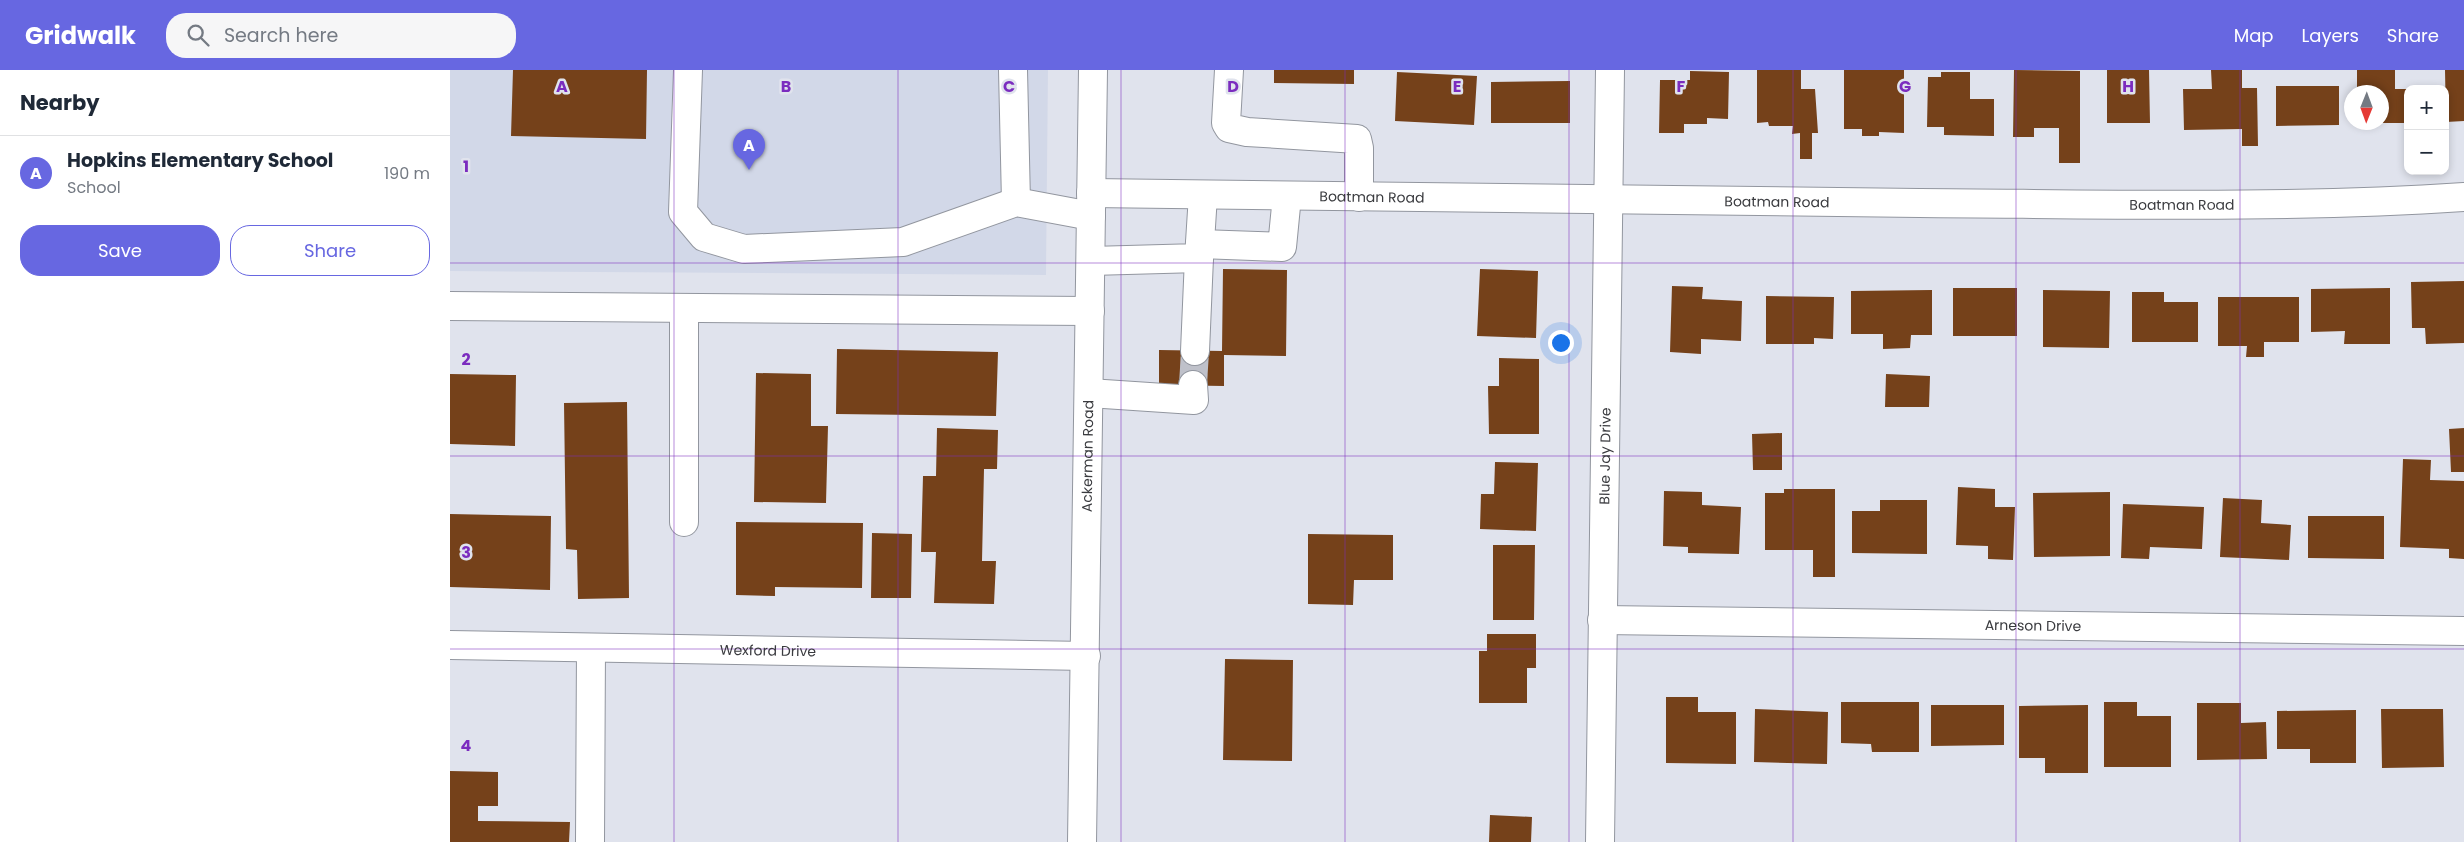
<!DOCTYPE html>
<html lang="en">
<head>
<meta charset="utf-8">
<style>
  body { margin:0; font-family:Poppins,sans-serif; background:#f6f6f7; color:#1f2937 }
  .controls { position:absolute; right:15px; top:15px; display:grid; overflow:hidden; border-radius:10px; box-shadow:0 2px 8px #0003 }
  .controls button { width:45px; height:45px; display:grid; place-items:center; padding:0; border:0; border-bottom:1px solid #e0e1e3; background:#fff; color:#1f2937; font:25px sans-serif }
  .compass { position:absolute; left:1894px; top:15px; width:45px; height:45px; border-radius:50%; background:#fff; box-shadow:0 2px 8px #0003; rotate:181deg }
  .you { position:absolute; left:1110px; top:272px; width:18px; height:18px; margin:-12px; border:4px solid #fff; border-radius:50%; background:#1a73e8; box-shadow:0 0 0 8px #1a73e833 }
  .badge { display:grid; place-items:center; width:32px; height:32px; border-radius:50%; background:#6767e1; color:#fff; font-size:16px; font-weight:700 }
  .pin { position:absolute; translate:-50% -41px; filter:drop-shadow(0 1px 2px #0008) }
  .pin::after { content:''; position:absolute; top:26px; width:18px; height:15px; background:inherit; clip-path:polygon(0 0,100% 0,50% 100%) }
  .list { margin:0; padding:0; list-style:none }
  h2 { display:flex; justify-content:space-between; align-items:center; height:65px; margin:0; padding:0 20px; font-size:21px }
  h2 small { font-size:16px; font-weight:400; color:#747a83 }
  .list li { display:grid; grid-template-columns:32px 1fr auto; gap:15px; align-items:center; box-sizing:border-box; height:75px; padding:0 20px; border-top:1px solid #e0e1e3 }
  .list b { display:block; font-size:19px; white-space:nowrap }
  .list p { margin:0; font-size:16px; white-space:nowrap; color:#747a83 }
  .list em { font-size:16px; font-style:normal; color:#747a83 }
  .actions { display:flex; gap:10px; padding:15px 20px }
  .actions a { flex:1; padding:11px 0; border:1px solid #6767e1; border-radius:20px; text-align:center; font-size:18px; color:#6767e1 }
  .actions .main { background:#6767e1; color:#fff }
  .icon { flex:none; width:28px; height:28px; fill:none; stroke:currentColor; stroke-width:2; stroke-linecap:round; stroke-linejoin:round }
  .map { position:relative; flex:none; width:2014px; height:772px; overflow:hidden }
  header { display:flex; align-items:center; gap:30px; box-sizing:border-box; height:70px; padding:0 25px; background:#6767e1; color:#fff }
  header strong { font-size:24px }
  nav { display:flex; gap:28px; margin-inline-start:auto; font-size:18px }
  .search { width:350px; height:45px; background:#f6f6f7; display:flex; align-items:center; gap:12px; box-sizing:border-box; padding:0 18px; border-radius:20px; color:#747a83; font-size:19px }
  main { display:flex }
  aside { flex:1; background:#fff }
  .map>svg:first-child { display:block }
  .built { fill:#d2d8e8 }
  .building { fill:#75411a }
  .lines { fill:none; stroke-linecap:round; stroke-linejoin:round }
  .minor-tunnel { stroke:#bfc1ca; stroke-width:28; stroke-dasharray:28 14; stroke-linecap:butt }
  .minor-casing { stroke:#92969f; stroke-width:30 }
  .minor { stroke:#fff; stroke-width:28 }
  .grid { fill:none; stroke:#7b2cbf; stroke-width:1; stroke-opacity:0.55 }
  .labels { text-anchor:middle; stroke-width:5; stroke-linejoin:round; paint-order:stroke }
  .street-label { font-size:14px; fill:#3a3b3f; stroke:#e0e3ed }
  .grid-label { font-size:16px; text-anchor:middle; font-weight:bold; fill:#7b2cbf; stroke:#e0e3ed; stroke-width:5; stroke-linejoin:round; paint-order:stroke }
</style>
</head>
<body>
<header>
<strong>Gridwalk</strong>
<div class="search"><svg class="icon" aria-label="search" viewBox="0 0 24 24"><circle cx="10" cy="10" r="6"/><path d="M15 15l6 6"/></svg>Search here</div>
<nav><a>Map</a><a>Layers</a><a>Share</a></nav>
</header>
<main>
<aside>
<h2>Nearby<small></small></h2>
<ul class="list">
<li><span class="badge">A</span><div><b>Hopkins Elementary School</b><p>School</p></div><em>190 m</em></li>
</ul>
<div class="actions"><a class="main">Save</a><a>Share</a></div>
</aside>
<div class="map">
<svg width="2014" height="772" viewBox="0 0 2014 772">
  <rect width="100%" height="100%" fill="#e0e3ed"/>
  <path class="built" d="M0,0H598L596,205L0,201Z"/>
  <path class="building" d="M63,0H197L196,69L61,66Z
    M824,0H904V14L824,13Z
    M1307,0H1351V19H1365L1368,63H1362V89H1350V63L1342,64L1343,56H1319L1318,52L1307,53Z
    M1394,0H1454V63L1429,62V66H1412V59H1394Z
    M1564,0L1630,1V93H1609V58H1584V67H1563Z
    M1657,0H1699L1700,53H1657Z
    M1761,0H1792V18H1807L1808,76H1792V59L1734,60L1733,19H1762Z
    M1907,0H1945V19H1958V53H1932V22H1907Z
    M1995,0H2014V51L1996,52Z
    M1240,1L1279,2L1278,49L1257,48V54H1234V63H1209L1210,10H1240Z
    M947,2L1027,6L1024,55L945,51Z
    M1491,2H1520V29H1544V66L1494,65V57H1477L1478,7H1491Z
    M1120,11V53H1041V12Z
    M1826,16H1889V55L1826,56Z
    M773,199L837,200L836,286L774,285V316L709,315V280L772,281Z
    M1030,199L1088,201L1086,268L1027,266Z
    M2014,211V273L1976,274L1975,258H1962L1961,212Z
    M1222,216L1253,217L1252,229L1292,231L1291,271L1251,269V284L1220,282Z
    M1503,218H1567V266H1503Z
    M1940,218V274H1894L1895,261L1861,262V219Z
    M1482,220V265H1461L1460,278L1433,279V264H1401V221Z
    M1593,220L1660,221L1659,278L1593,277Z
    M1682,222H1714V232H1748V272H1682Z
    M1316,226L1384,227L1383,269L1364,268V274H1316Z
    M1768,227H1849V272H1814V287H1796L1797,276H1768Z
    M387,279L548,282L546,346L386,344Z
    M1049,288L1089,289V364H1039L1038,316H1049Z
    M306,303L361,304V356H378L376,433L304,432Z
    M0,304L66,305L65,376L0,374Z
    M1436,304L1480,306L1479,337H1435Z
    M177,332L179,528L128,529L127,480L116,479L114,333Z
    M487,358L548,360L547,399H534L532,491H546L544,534L484,533L486,482H471L473,406H486Z
    M2014,358V402H2001L1999,359Z
    M1332,363V400H1303L1302,364Z
    M1953,389L1981,390L1980,410L2014,411V489L1999,488V479L1950,477Z
    M1045,392L1088,393L1086,461L1030,459L1031,424H1044Z
    M1508,417L1545,419V437H1565L1563,490L1538,489V476L1506,475Z
    M1334,419H1385V507H1363V480H1315V423H1334Z
    M1214,421L1252,422V435L1291,437L1289,484L1238,483V477L1213,476Z
    M1660,422V486L1584,487L1583,423Z
    M1773,428L1812,430L1811,453L1841,455L1839,490L1770,487Z
    M1430,430H1477V484L1402,483V441H1430Z
    M1673,434L1754,437L1752,479L1700,477L1699,489L1671,488Z
    M0,444L101,446L100,520L0,517Z
    M1858,446H1934V489L1858,488Z
    M286,452L413,453L412,518L325,517V526L286,525Z
    M422,463L462,464L461,528H421Z
    M858,464L943,465V510H904L903,535L858,534Z
    M1043,475H1085L1084,550H1043Z
    M1037,564H1086V598H1077V633H1029V581H1037Z
    M775,589L843,590L842,691L773,690Z
    M1216,627H1248V642H1286V694L1216,693Z
    M1391,632H1469V682H1422L1421,674L1391,673Z
    M1654,632H1687V646H1721V697H1654Z
    M1747,633H1791V653L1816,652L1817,689L1747,690Z
    M1481,635H1554V675L1481,676Z
    M1638,635V703H1595V688H1569V636Z
    M1305,639L1378,642L1377,694L1304,692Z
    M1931,639H1993L1994,697L1932,698Z
    M1906,640V693H1860V679H1827V641Z
    M0,701L48,702V736H28V751L120,752L119,772H0Z
    M1040,745L1082,747L1081,772H1039Z"/>
  <g class="lines">
    <path class="minor-tunnel" d="M743,315L745,281"/>
    <g class="minor-casing">
      <g id="minor">
        <path d="M238,0L233,142L254,167L294,179L453,172L566,132L641,146"/>
        <path d="M563,0L566,132"/>
        <path d="M779,0L776,53L779,58L797,62L907,69L909,78V127"/>
        <path id="s1" d="M641,123C917,127 1193,131 1469,133C1651,134 1833,139 2014,127"/>
        <path d="M750,174L832,177L837,126"/>
        <path d="M641,191L749,188L753,125"/>
        <path d="M0,236L640,241"/>
        <path d="M234,238V452"/>
        <path d="M745,281L749,188"/>
        <path d="M639,323L744,330L743,315"/>
        <path id="s2" d="M1152,550L2014,561"/>
        <path id="s3" d="M0,575L636,586"/>
        <path d="M140,772L141,578"/>
        <path id="s4" d="M632,772L643,0"/>
        <path id="s5" d="M1150,772L1160,0"/>
      </g>
    </g>
    <use href="#minor" class="minor"/>
  </g>
  <path class="grid" d="M224,0V772M448,0V772M671,0V772M895,0V772M1119,0V772M1343,0V772M1566,0V772M1790,0V772M0,193H2014M0,386H2014M0,579H2014"/>
  <g class="labels">
    <g class="street-label">
      <text dy="5" stroke="none"><textPath href="#s1" startOffset="281">Boatman Road</textPath></text>
      <text dy="5" stroke="none"><textPath href="#s1" startOffset="686">Boatman Road</textPath></text>
      <text dy="5" stroke="none"><textPath href="#s1" startOffset="1091">Boatman Road</textPath></text>
      <text dy="5" stroke="none"><textPath href="#s4" startOffset="386">Ackerman Road</textPath></text>
      <text dy="5" stroke="none"><textPath href="#s5" startOffset="386">Blue Jay Drive</textPath></text>
      <text dy="5" stroke="none"><textPath href="#s2" startOffset="431">Arneson Drive</textPath></text>
      <text dy="5" stroke="none"><textPath href="#s3" startOffset="318">Wexford Drive</textPath></text>
    </g>
  </g>
  <g class="grid-label">
    <text x="112" y="22">A</text>
    <text x="336" y="22">B</text>
    <text x="559" y="22">C</text>
    <text x="783" y="22">D</text>
    <text x="1007" y="22">E</text>
    <text x="1231" y="22">F</text>
    <text x="1455" y="22">G</text>
    <text x="1678" y="22">H</text>
    <text x="16" y="102">1</text>
    <text x="16" y="295">2</text>
    <text x="16" y="488">3</text>
    <text x="16" y="681">4</text>
  </g>
</svg>
<div class="controls">
<button>+</button>
<button>−</button>
</div>
<svg class="compass" viewBox="-18 -18 36 36"><path d="M0-13l5 13h-10z" fill="#e53935"/><path d="M0 13l5-13h-10z" fill="#747a83"/></svg>
<div class="you"></div>
<div class="pin badge" style="left:299px;top:100px">A</div>
</div>
</main>
</body>
</html>
